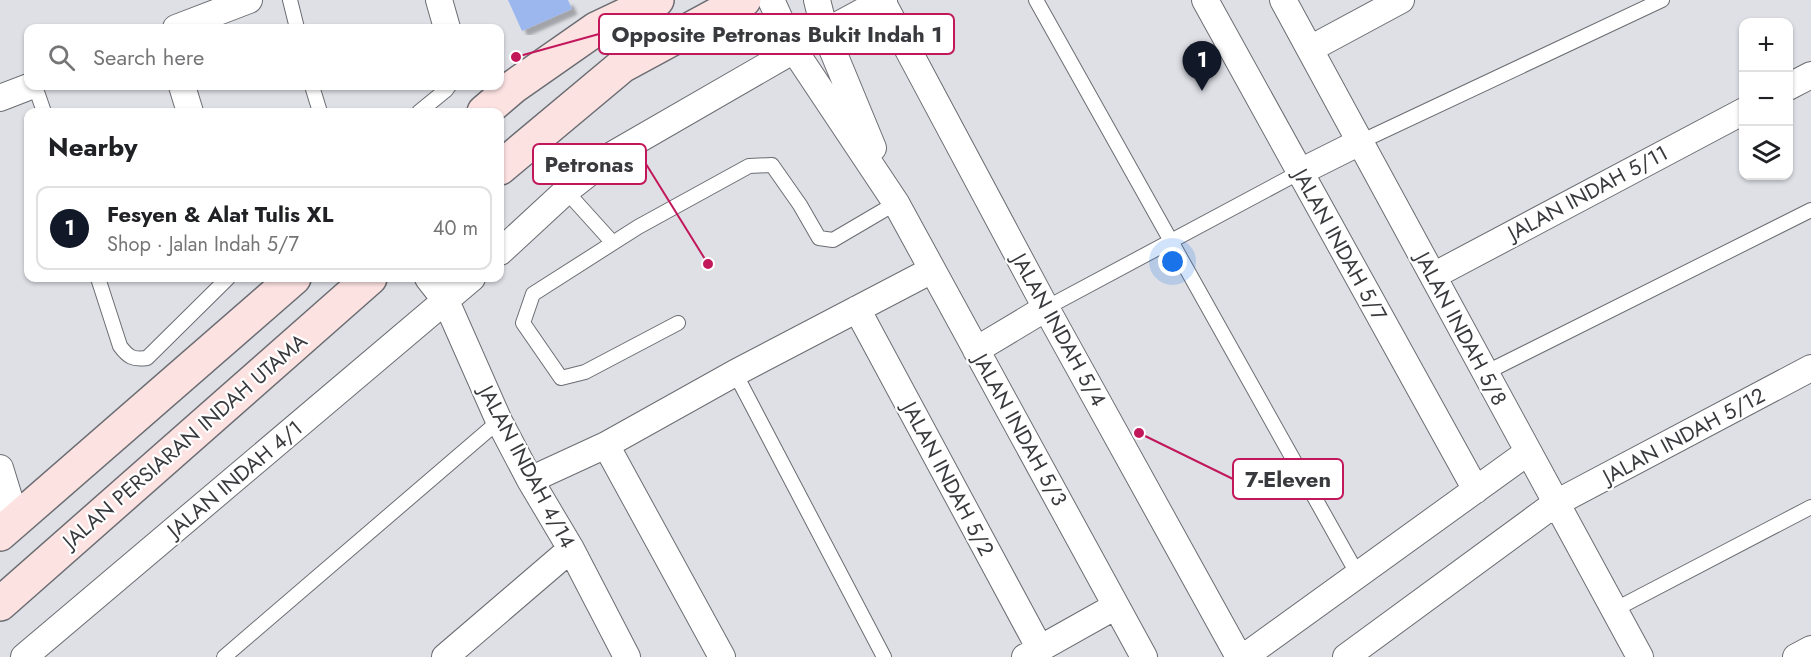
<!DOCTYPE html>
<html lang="en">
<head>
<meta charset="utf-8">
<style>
  body { margin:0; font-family:Jost,sans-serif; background:#f6f6f6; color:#202124 }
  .controls { position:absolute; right:18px; top:18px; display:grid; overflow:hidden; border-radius:12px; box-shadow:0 2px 4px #0004 }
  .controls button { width:54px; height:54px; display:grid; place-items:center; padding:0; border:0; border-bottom:2px solid #e0e0e0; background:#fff; color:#202124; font:30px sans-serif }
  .you { position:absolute; left:1173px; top:262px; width:21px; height:21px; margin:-15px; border:4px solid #fff; border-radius:50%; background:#1a73e8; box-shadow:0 0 0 9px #1a73e833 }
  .badge { display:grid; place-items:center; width:39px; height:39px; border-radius:50%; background:#111827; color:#fff; font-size:20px; font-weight:700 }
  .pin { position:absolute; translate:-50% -50px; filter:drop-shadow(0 2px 3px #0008) }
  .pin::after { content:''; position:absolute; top:32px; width:21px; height:18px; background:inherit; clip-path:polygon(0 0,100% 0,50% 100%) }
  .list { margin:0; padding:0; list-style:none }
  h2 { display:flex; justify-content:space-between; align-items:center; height:78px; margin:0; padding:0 24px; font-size:26px }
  h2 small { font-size:20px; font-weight:400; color:#757577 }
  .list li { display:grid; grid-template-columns:39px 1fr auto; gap:18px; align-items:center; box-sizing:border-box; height:84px; margin:0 12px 12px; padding:0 12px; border:2px solid #e0e0e0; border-radius:12px }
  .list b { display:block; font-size:22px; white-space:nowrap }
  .list p { margin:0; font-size:20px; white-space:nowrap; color:#757577 }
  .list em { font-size:20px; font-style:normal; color:#757577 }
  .icon { flex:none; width:33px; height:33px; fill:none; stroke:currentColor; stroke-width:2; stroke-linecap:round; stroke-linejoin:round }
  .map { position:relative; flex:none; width:1811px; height:657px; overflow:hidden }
  .search { position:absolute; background:#fff; box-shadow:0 2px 4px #0004; left:24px; top:24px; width:480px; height:66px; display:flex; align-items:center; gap:15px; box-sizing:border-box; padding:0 21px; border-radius:12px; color:#757577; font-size:22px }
  .panel { position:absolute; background:#fff; box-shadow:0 2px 4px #0004; left:24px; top:108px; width:480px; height:174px; border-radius:12px }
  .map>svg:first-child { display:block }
  .building { fill:#9cb6ee; filter:url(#shadow) }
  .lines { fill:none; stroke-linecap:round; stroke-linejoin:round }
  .lane-casing { stroke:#6b6d72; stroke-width:16 }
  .street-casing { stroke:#6b6d72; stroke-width:28 }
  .secondary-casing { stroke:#6b6d72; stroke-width:36 }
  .lane { stroke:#fff; stroke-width:14 }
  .street { stroke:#fff; stroke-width:26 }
  .secondary { stroke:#fde2e2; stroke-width:33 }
  .labels { text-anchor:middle; stroke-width:4.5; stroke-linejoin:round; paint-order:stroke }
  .street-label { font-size:21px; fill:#393a3d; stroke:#fff }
  .leader { fill:none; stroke:#c2185b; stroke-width:2 }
  .callout-dot { fill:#c2185b; stroke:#fff; stroke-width:2 }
  .callout { fill:#fff; stroke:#c2185b; stroke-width:2 }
  .callout-label { font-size:22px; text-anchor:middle; font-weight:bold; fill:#393a3d }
</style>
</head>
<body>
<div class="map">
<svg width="1811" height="657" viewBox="0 0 1811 657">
  <defs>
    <filter id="shadow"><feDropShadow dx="5.5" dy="5.5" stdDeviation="1.5" flood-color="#0004"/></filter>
  </defs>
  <rect width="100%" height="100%" fill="#dee0e6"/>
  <path class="building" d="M508,0H568L572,9L522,31Z"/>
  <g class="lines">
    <g class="lane-casing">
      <path id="lane" d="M290,0L297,28
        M1036,0L1358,575
        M35,86L44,112
        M312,86L320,112
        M419,112L446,90L449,86
        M1360,142L1662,0
        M566,191L613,243
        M98,278L120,346C128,357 133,360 147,358L228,278
        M1046,308L1300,172
        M678,323L585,372L561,378L523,323L533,294L638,227L749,166L772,165L800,205L819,238L833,240L896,203
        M735,373L884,657
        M1485,373L1811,210
        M1614,610L1811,507
        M224,657L499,421"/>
    </g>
    <g class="street-casing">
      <path id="street" d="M439,0L447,28
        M771,0L794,50L896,203L1144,657
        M817,0L825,32L873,148
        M1205,0L1476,490
        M1283,0L1640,657
        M882,1L1046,308L1239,657
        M176,28L249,0
        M825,32L884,0
        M1310,49L1401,0
        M182,86L190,112
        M1788,87L1811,75
        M0,98L31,86
        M1300,172L1360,142
        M500,252L566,191L612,155L794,50
        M1433,276L1744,111
        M428,278L446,301L499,421L530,480L571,549L627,657
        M857,309L1040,649
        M976,350L1046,308
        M606,445L722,657
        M0,468L16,520
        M530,480L606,445L735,373L932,270
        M24,657L472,278
        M445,657L571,549
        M1025,657L1116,606
        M1244,657L1528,452
        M1346,657L1556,503L1811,368
        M1796,657L1811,649"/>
    </g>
    <g class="secondary-casing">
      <path id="secondary" d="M484,112L513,87L596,29L657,0
        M500,168L622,66L744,0
        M0,534L294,278
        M0,604L370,278"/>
    </g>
    <use href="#lane" class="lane"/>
    <use href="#street" class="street"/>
    <use href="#secondary" class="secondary"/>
  </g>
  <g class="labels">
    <g class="street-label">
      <text transform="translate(1588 193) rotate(-28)" y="7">JALAN INDAH 5/11</text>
      <text transform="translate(1340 245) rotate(61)" y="7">JALAN INDAH 5/7</text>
      <text transform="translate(1461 329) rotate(62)" y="7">JALAN INDAH 5/8</text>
      <text transform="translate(1059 330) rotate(61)" y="7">JALAN INDAH 5/4</text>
      <text transform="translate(1020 430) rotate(61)" y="7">JALAN INDAH 5/3</text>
      <text transform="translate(1684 436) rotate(-28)" y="7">JALAN INDAH 5/12</text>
      <text transform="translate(185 441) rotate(-41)" y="7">JALAN PERSIARAN INDAH UTAMA</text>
      <text transform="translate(527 467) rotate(62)" y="7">JALAN INDAH 4/14</text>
      <text transform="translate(235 479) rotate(-40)" y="7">JALAN INDAH 4/1</text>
      <text transform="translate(948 479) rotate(62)" y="7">JALAN INDAH 5/2</text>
    </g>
  </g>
  <path class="leader" d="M516 57L599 34M708 264L646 164M1139 433L1233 479"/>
  <g class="callout-dot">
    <circle cx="516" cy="57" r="6"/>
    <circle cx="708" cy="264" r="6"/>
    <circle cx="1139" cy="433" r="6"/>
  </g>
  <g class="callout">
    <rect x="599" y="14" width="355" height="40" rx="6"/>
    <rect x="533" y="144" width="113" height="40" rx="6"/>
    <rect x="1233" y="459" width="110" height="40" rx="6"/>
  </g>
  <g class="callout-label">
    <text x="777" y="42">Opposite Petronas Bukit Indah 1</text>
    <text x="589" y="172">Petronas</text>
    <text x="1288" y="487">7-Eleven</text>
  </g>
</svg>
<div class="controls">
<button>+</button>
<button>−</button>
<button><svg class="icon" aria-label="layers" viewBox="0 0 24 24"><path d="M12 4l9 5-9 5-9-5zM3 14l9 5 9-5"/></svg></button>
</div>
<div class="you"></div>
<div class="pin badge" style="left:1202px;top:91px">1</div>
<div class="search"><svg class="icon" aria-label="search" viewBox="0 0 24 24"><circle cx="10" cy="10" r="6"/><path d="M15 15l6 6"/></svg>Search here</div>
<section class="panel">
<h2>Nearby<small></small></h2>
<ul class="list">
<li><span class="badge">1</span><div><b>Fesyen &amp; Alat Tulis XL</b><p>Shop · Jalan Indah 5/7</p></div><em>40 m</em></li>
</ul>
</section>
</div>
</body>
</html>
